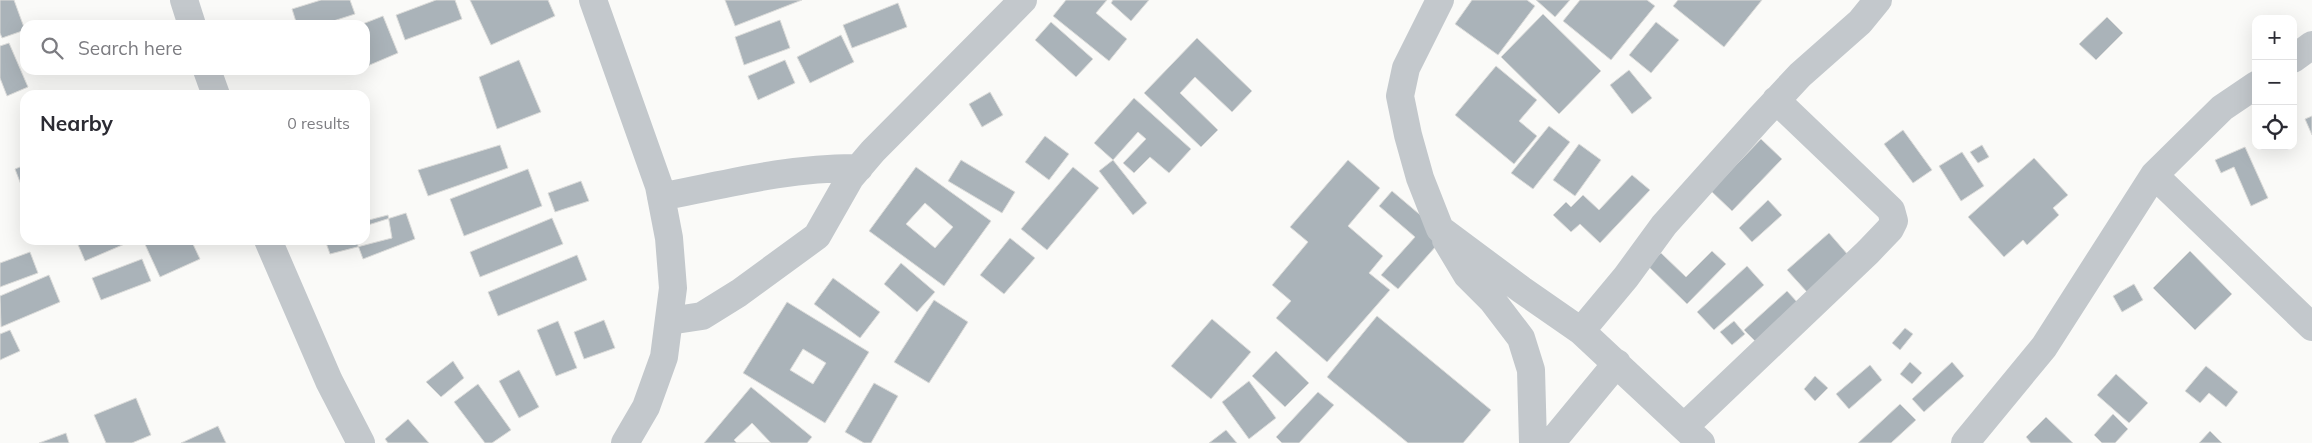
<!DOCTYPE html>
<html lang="en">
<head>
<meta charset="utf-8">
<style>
  body { margin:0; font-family:Mulish,sans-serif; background:#f7f7f7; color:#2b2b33 }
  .controls { position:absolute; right:15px; top:15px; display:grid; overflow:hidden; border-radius:10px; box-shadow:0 5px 20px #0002 }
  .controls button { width:45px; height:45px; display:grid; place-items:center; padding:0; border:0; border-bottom:1px solid #e1e1e2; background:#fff; color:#2b2b33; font:25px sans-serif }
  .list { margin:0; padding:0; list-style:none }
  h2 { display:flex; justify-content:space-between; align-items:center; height:65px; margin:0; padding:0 20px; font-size:21px }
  h2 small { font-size:16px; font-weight:400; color:#7c7c81 }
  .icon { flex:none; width:28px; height:28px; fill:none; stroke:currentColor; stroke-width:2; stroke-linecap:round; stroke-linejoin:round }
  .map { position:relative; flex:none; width:2312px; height:443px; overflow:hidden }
  .search { position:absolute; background:#fff; box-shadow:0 5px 20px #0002; left:20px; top:20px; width:350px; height:55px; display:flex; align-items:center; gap:12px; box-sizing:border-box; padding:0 18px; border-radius:15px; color:#7c7c81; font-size:19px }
  .panel { position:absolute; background:#fff; box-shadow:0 5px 20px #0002; left:20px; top:90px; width:350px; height:155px; border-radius:15px }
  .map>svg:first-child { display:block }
  .building { fill:#aab3b9; stroke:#dcdcda; fill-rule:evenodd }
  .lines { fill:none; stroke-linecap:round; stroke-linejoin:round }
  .minor { stroke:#c3c8cc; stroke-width:28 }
</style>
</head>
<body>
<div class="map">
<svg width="2312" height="443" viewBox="0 0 2312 443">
  <rect width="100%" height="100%" fill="#fafaf8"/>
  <path class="building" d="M0,0H14L25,30L2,38L0,33Z
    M321,0H350L355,14L321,25H297L292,9Z
    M436,0H455L462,19L405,40L396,15Z
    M470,0H548L555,16L491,45Z
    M725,0H802L735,26Z
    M1066,0H1107L1096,13L1127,39L1109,61L1053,16Z
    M1113,0H1149L1131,21L1111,3Z
    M1472,0H1527L1535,6L1498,55L1455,24Z
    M1536,0H1570L1555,17Z
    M1580,0H1647L1655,6L1611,60L1563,21Z
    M1678,0H1762L1724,47L1673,6Z
    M898,3L907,27L852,48L843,25Z
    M1543,14L1601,71L1559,114L1501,57Z
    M383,16L398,53L365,67V25H360Z
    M2107,17L2123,33L2096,60L2079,44Z
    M780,20L790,48L744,65L735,37Z
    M1051,22L1093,59L1076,77L1035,40Z
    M1656,22L1679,40L1651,73L1629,55Z
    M841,35L854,62L810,83L797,57Z
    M1197,38L1252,91L1232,112L1195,77L1180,93L1218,130L1201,147L1144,93Z
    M9,43L28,87L7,96L0,78V46Z
    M519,60L541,112L497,129L479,77Z
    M785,60L795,83L758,100L748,76Z
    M1496,66L1537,100L1519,121L1537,136L1514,164L1455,115Z
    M1629,70L1652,98L1632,114L1610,85Z
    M990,92L1003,115L982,127L969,104Z
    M1134,98L1191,149L1169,173L1150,157L1134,173L1123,163L1146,139L1138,132L1113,160L1094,143Z
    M2312,116V135L2305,119Z
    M1549,126L1570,142L1533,189L1511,173Z
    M1903,130L1932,170L1913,183L1884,144Z
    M1045,136L1069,154L1049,180L1025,162Z
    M1761,139L1782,159L1732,211L1711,191Z
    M1579,144L1601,160L1575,196L1553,180Z
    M500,145L508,168L428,196L418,170Z
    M1982,145L1989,157L1978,163L1970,152Z
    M2245,147L2268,198L2251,206L2234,167L2221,173L2215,160Z
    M1962,152L1984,186L1961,201L1939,166Z
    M2034,158L2068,195L2053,208L2059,215L2027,245L2023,240L2004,257L1968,217Z
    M961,160L1015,192L1002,213L948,181Z
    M1113,160L1147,203L1133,215L1099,171Z
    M1348,160L1380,188L1348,226L1383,256L1369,273L1390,290L1327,362L1276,318L1291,301L1272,285L1308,242L1290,227Z
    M25,165V195L15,169Z
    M916,167L991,221L944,286L869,231ZM925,203L953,227L935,248L906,224Z
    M1073,167L1099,188L1047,250L1021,229Z
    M528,169L542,206L464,236L450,199Z
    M1632,175L1650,190L1600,243L1580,224L1571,232L1553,215L1566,202L1571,207L1583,195L1599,210Z
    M581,181L589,201L555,212L548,193Z
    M1392,191L1445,236L1398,289L1381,275L1415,237L1379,206Z
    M1768,200L1782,215L1752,242L1739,228Z
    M406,213L415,239L363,259L356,240H365V226Z
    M388,215L392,238L330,254L325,240H365V221Z
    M552,218L563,244L480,277L470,252Z
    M1829,233L1849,256L1807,292L1787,270Z
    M1010,238L1035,258L1004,294L980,275Z
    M76,240H134L85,261Z
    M143,240H191L200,259L160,277Z
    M1712,251L1726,264L1687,304L1647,265L1661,253L1686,277Z
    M2190,251L2232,294L2195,330L2153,288Z
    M30,252L38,273L0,287V263Z
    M577,255L587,280L498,316L488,292Z
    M142,259L151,281L101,300L92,278Z
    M901,263L935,292L917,312L884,284Z
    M1747,266L1764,285L1714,330L1697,312Z
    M49,275L60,302L1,327L0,296Z
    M833,278L880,312L860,338L814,304Z
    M2134,284L2143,300L2122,312L2113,296Z
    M1787,291L1798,303L1756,342L1744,330Z
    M934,300L968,322L929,383L894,362Z
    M787,302L869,352L825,423L743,373ZM803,349L826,363L813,384L790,370Z
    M1377,316L1491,410L1463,443H1408L1327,377Z
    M1212,319L1251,352L1211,399L1171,366Z
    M604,320L615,348L584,359L574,332Z
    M558,321L577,368L556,376L537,330Z
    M1734,321L1745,334L1732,345L1720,332Z
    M1905,328L1913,334L1900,350L1892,343Z
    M10,330L20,351L0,360V334Z
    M1276,351L1309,383L1285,407L1252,376Z
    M453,361L464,378L441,397L426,382Z
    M1910,362L1922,373L1912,384L1900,374Z
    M1952,362L1964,376L1924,412L1912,399Z
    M1870,365L1882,380L1849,409L1836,394Z
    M2206,366L2238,392L2226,407L2209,393L2200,403L2185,391Z
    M519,370L539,407L519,418L499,381Z
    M2116,374L2148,403L2129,423L2097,395Z
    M1815,376L1828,388L1815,401L1804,389Z
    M1249,381L1276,418L1249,439L1222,402Z
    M874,383L898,396L871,443H864L845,432Z
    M478,384L511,430L492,443H485L454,402Z
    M751,387L812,437L807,443H704Z
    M1318,392L1334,405L1299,443H1282L1276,437Z
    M136,398L151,435L132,443H106L94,415Z
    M1900,404L1916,420L1891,443H1858Z
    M2113,414L2128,429L2115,443H2102L2094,435Z
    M2046,417L2073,443H2031L2026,437Z
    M408,419L429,443H388L385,439Z
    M752,423L771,443H737L734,440Z
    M218,426L226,443H181Z
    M1226,430L1237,443H1209Z
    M2210,431L2222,443H2199Z
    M66,433L69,443H39Z"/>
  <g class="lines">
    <path class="minor" d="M184,0L192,25
      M593,0L659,186L669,238L673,288L664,357L646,407L625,443
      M1440,0L1406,68L1400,96L1408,135L1420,178L1440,229L1522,290L1581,331L1701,443
      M2293,59L2312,45
      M207,70L216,95
      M2154,175L2312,327
      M661,197C726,184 792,167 859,168
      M268,240L329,381L361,443
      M1446,240L1467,275L1492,300L1521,338L1531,370L1533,443
      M669,321L702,316L739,293L817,236L850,178L873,151L1023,0
      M1581,331L1626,277L1664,225L1759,119L1800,75L1860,22L1878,0
      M1684,427L1868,252L1890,229L1894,221L1891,210L1776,100
      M1551,443L1617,363
      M1965,443L2044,347L2154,175L2222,108L2256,85"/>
  </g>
</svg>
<div class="controls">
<button>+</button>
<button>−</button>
<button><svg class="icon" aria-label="locate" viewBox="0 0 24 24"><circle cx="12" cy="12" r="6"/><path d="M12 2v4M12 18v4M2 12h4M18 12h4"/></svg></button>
</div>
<div class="search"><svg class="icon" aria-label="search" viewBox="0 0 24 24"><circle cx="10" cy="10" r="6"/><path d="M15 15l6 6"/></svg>Search here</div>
<section class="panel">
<h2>Nearby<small>0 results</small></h2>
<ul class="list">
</ul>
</section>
</div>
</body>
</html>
